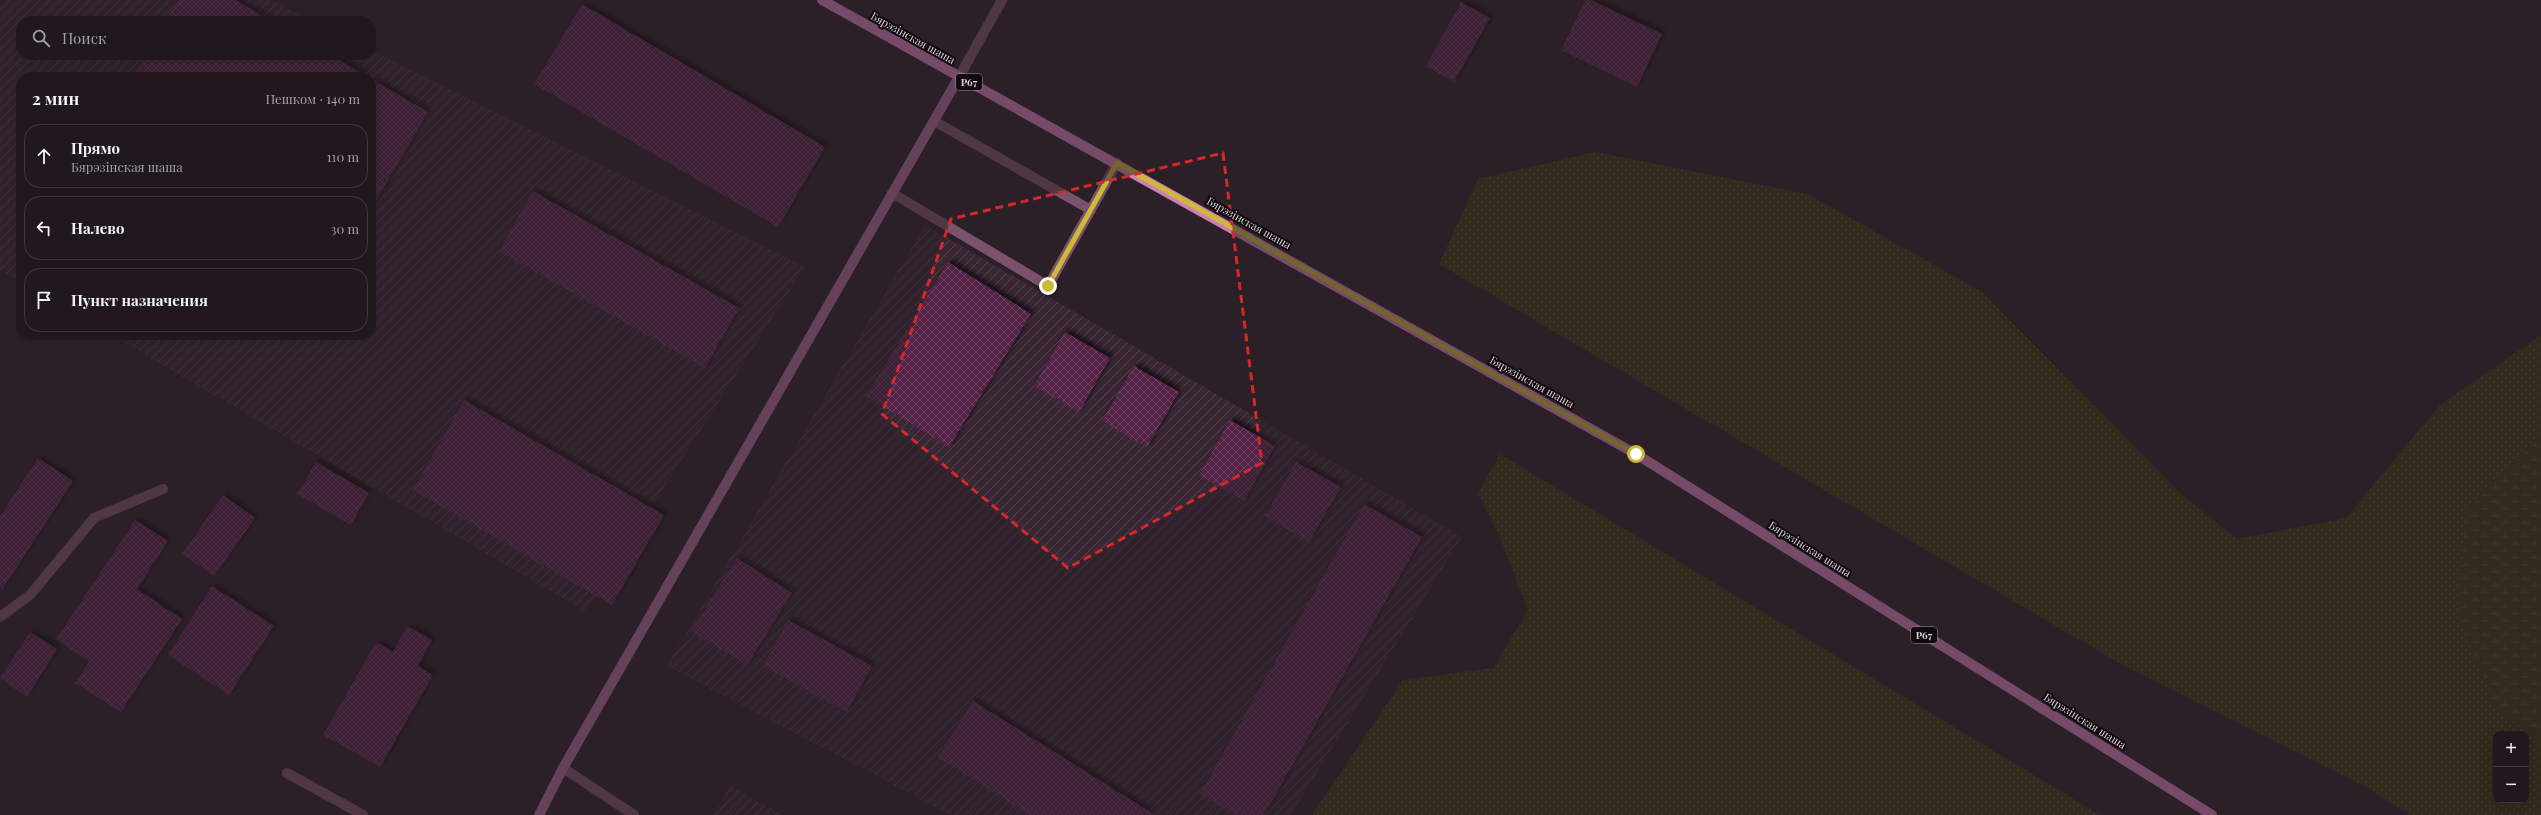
<!DOCTYPE html>
<html lang="ru">
<head>
<meta charset="utf-8">
<style>
  body { margin:0; font-family:"Playfair Display",serif; background:#2d252b; color:#f1f3f6 }
  .controls { position:absolute; right:12px; bottom:12px; display:grid; overflow:hidden; border-radius:8px; box-shadow:0 4px 16px #0002 }
  .controls button { width:36px; height:36px; display:grid; place-items:center; padding:0; border:0; border-bottom:1px solid #3e373c; background:#21181e; color:#f1f3f6; font:20px sans-serif }
  .stop { position:absolute; width:12px; height:12px; margin:-9px; border:3px solid #ccb938; border-radius:50%; background:#fff }
  .stop.end { background:#ccb938; border-color:#fff; box-shadow:0 1px 4px #0008 }
  .list { margin:0; padding:0; list-style:none }
  h2 { display:flex; justify-content:space-between; align-items:center; height:52px; margin:0; padding:0 16px; font-size:17px }
  h2 small { font-size:13px; font-weight:400; color:#a2a0a4 }
  .list li { display:grid; grid-template-columns:26px 1fr auto; gap:12px; align-items:center; box-sizing:border-box; height:64px; margin:0 8px 8px; padding:0 8px; border:1px solid #3e373c; border-radius:16px }
  .list b { display:block; font-size:15px; white-space:nowrap }
  .list p { margin:0; font-size:13px; white-space:nowrap; color:#a2a0a4 }
  .list em { font-size:13px; font-style:normal; color:#a2a0a4 }
  .icon { flex:none; width:22px; height:22px; fill:none; stroke:currentColor; stroke-width:2; stroke-linecap:round; stroke-linejoin:round }
  .map { position:relative; flex:none; width:2541px; height:815px; overflow:hidden }
  .search { position:absolute; background:#21181e; box-shadow:0 4px 16px #0002; left:16px; top:16px; width:360px; height:44px; display:flex; align-items:center; gap:10px; box-sizing:border-box; padding:0 14px; border-radius:16px; color:#a2a0a4; font-size:15px }
  .panel { position:absolute; background:#21181e; box-shadow:0 4px 16px #0002; left:16px; top:72px; width:360px; height:268px; border-radius:16px }
  .map>svg:first-child { display:block }
  .industrial { fill:url(#industrial-furrows) }
  .grass { fill:url(#grass-dots); fill-rule:evenodd }
  .wetland { fill:url(#wetland-marsh) }
  .building { fill:url(#building-cross-hatch); filter:url(#shadow) }
  .lines { fill:none; stroke-linecap:round; stroke-linejoin:round }
  .lane { stroke:#7b526c; stroke-width:10 }
  .street { stroke:#7b526c; stroke-width:10 }
  .secondary { stroke:#ac6a96; stroke-width:10 }
  .primary { stroke:#d17db5; stroke-width:10 }
  .route { stroke:#ccb938; stroke-width:5 }
  .marked { fill:none; stroke:#d62828; stroke-width:3; stroke-dasharray:8 5; stroke-linejoin:round }
  .labels { text-anchor:middle; stroke-width:4; stroke-linejoin:round; paint-order:stroke }
  .shield { fill:#110b0f; stroke:#9e969a; stroke-width:1 }
  .shield-label { font-size:10px; font-weight:bold; fill:#dad1d6 }
  .street-label { font-size:11px; fill:#dad1d6; stroke:#110b0f }
</style>
</head>
<body>
<div class="map">
<svg width="2541" height="815" viewBox="0 0 2541 815">
  <defs>
    <pattern id="industrial-furrows" width="10" height="10" patternUnits="userSpaceOnUse"><rect width="10" height="10" fill="#392733"/><path d="M-1 1l2-2M0 10L10 0M9 11l2-2" fill="none" stroke="#554550"/></pattern>
    <pattern id="grass-dots" width="8" height="8" patternUnits="userSpaceOnUse"><rect width="8" height="8" fill="#3b3511"/><path d="M2 2h.1M6 6h.1" fill="none" stroke="#575133" stroke-width="1.8" stroke-linecap="round"/></pattern>
    <pattern id="wetland-marsh" width="20" height="14" patternUnits="userSpaceOnUse"><rect width="20" height="14" fill="#3b3511"/><path d="M1 5h8M5 5V1M11 12h8M15 12V8" fill="none" stroke="#575133"/></pattern>
    <pattern id="building-cross-hatch" width="8" height="8" patternUnits="userSpaceOnUse"><rect width="8" height="8" fill="#552346"/><path d="M0 0l8 8M0 8l8-8" fill="none" stroke="#6d4260"/></pattern>
    <filter id="shadow"><feDropShadow dx="3.5" dy="-3.5" stdDeviation="2" flood-color="#0009"/></filter>
  </defs>
  <rect width="100%" height="100%" fill="#2c2028"/>
  <path class="industrial" d="M0,0H270L313,21H21V55H371V50L805,267L585,611L111,335H371V77H21V282L0,270Z
    M925,225L1462,537L1291,815H951L667,666Z
    M731,785V786L782,815H713Z"/>
  <path class="grass" d="M1595,152L1808,194L1982,292L2182,495L2237,539L2346,518L2440,405L2541,335V815H2411L2362,785L2119,663L1439,264L1478,179ZM2496,734H2526V800H2496Z
    M1500,454L2100,815H1312L1403,680L1493,668L1528,610L1500,538L1478,493Z"/>
  <path class="wetland" d="M2541,435V742L2495,707L2460,619L2464,513Z"/>
  <path class="building" d="M178,0H235L271,21H166Z
    M1585,0H1591L1662,34L1637,87L1561,50Z
    M1461,2L1490,18L1454,82L1426,66Z
    M582,4L825,147L778,227L534,84Z
    M146,55H330L368,77H142L135,73Z
    M371,79L428,112L371,209Z
    M533,191L739,308L705,368L499,251Z
    M948,262L1031,314L949,447L866,396Z
    M1065,332L1110,358L1079,412L1034,386Z
    M1134,366L1179,392L1147,447L1102,421Z
    M464,400L664,515L612,605L413,490Z
    M1230,420L1275,446L1244,501L1199,475Z
    M38,458L73,481L2,590L0,588V516Z
    M316,462L369,493L351,525L297,494Z
    M1296,462L1341,487L1309,542L1265,516Z
    M223,495L255,518L214,576L182,554Z
    M1364,504L1422,537L1264,815H1236L1200,794Z
    M135,520L168,541L137,589L182,619L121,712L75,683L89,662L56,639Z
    M737,558L792,593L747,665L691,631Z
    M212,586L274,626L229,695L168,655Z
    M788,620L872,666L847,712L763,666Z
    M407,626L432,640L418,666L433,675L380,767L323,735L376,642L393,652Z
    M30,632L57,649L27,697L0,678Z
    M973,701L1155,815H1030L938,757Z"/>
  <g class="lines">
    <path class="lane" d="M934,121L1091,210
      M892,193L1048,286L1117,163
      M0,617L30,595L94,518L163,489
      M563,768L634,815
      M287,773L363,815"/>
    <path class="street" d="M959,77L1002,0"/>
    <path class="secondary" d="M539,815L563,768L959,77"/>
    <path class="primary" d="M822,0L1636,454L2212,815"/>
  </g>
  <g class="lines">
    <path class="route" d="M1048,286L1117,163L1636,454"/>
  </g>
  <path d="M0 0H2541V815H0ZM1223,153L1262,463L1068,568L882,414L951,219Z" fill="#2c2028" fill-opacity=".55" fill-rule="evenodd"/>
  <path class="marked" d="M1223,153L1262,463L1068,568L882,414L951,219Z"/>
  <g class="labels">
    <g class="shield">
      <rect x="956" y="74" width="26" height="16" rx="3"/>
      <rect x="1911" y="627" width="26" height="16" rx="3"/>
    </g>
    <g class="shield-label">
      <text x="969" y="86">Р67</text>
      <text x="1924" y="639">Р67</text>
    </g>
    <g class="street-label">
      <text transform="translate(913 38) rotate(29)" y="4">Бярэзінская шаша</text>
      <text transform="translate(1249 223) rotate(29)" y="4">Бярэзінская шаша</text>
      <text transform="translate(1532 382) rotate(29)" y="4">Бярэзінская шаша</text>
      <text transform="translate(1810 549) rotate(32)" y="4">Бярэзінская шаша</text>
      <text transform="translate(2085 721) rotate(32)" y="4">Бярэзінская шаша</text>
    </g>
  </g>
</svg>
<div class="controls">
<button>+</button>
<button>−</button>
</div>
<div class="stop" style="left:1636px;top:454px"></div>
<div class="stop end" style="left:1048px;top:286px"></div>
<div class="search"><svg class="icon" aria-label="search" viewBox="0 0 24 24"><circle cx="10" cy="10" r="6"/><path d="M15 15l6 6"/></svg>Поиск</div>
<section class="panel">
<h2>2 мин<small>Пешком · 140 m</small></h2>
<ul class="list">
<li><svg class="icon" aria-label="ahead" viewBox="0 0 24 24"><path d="M12 20V5M6 11l6-6 6 6"/></svg><div><b>Прямо</b><p>Бярэзінская шаша</p></div><em>110 m</em></li>
<li><svg class="icon" aria-label="left" viewBox="0 0 24 24"><path d="M17 20v-9H6M10 6l-5 5 5 5"/></svg><div><b>Налево</b></div><em>30 m</em></li>
<li><svg class="icon" aria-label="arrive" viewBox="0 0 24 24"><path d="M6 21V4h12l-3 4 3 4H6"/></svg><div><b>Пункт назначения</b></div></li>
</ul>
</section>
</div>
</body>
</html>
